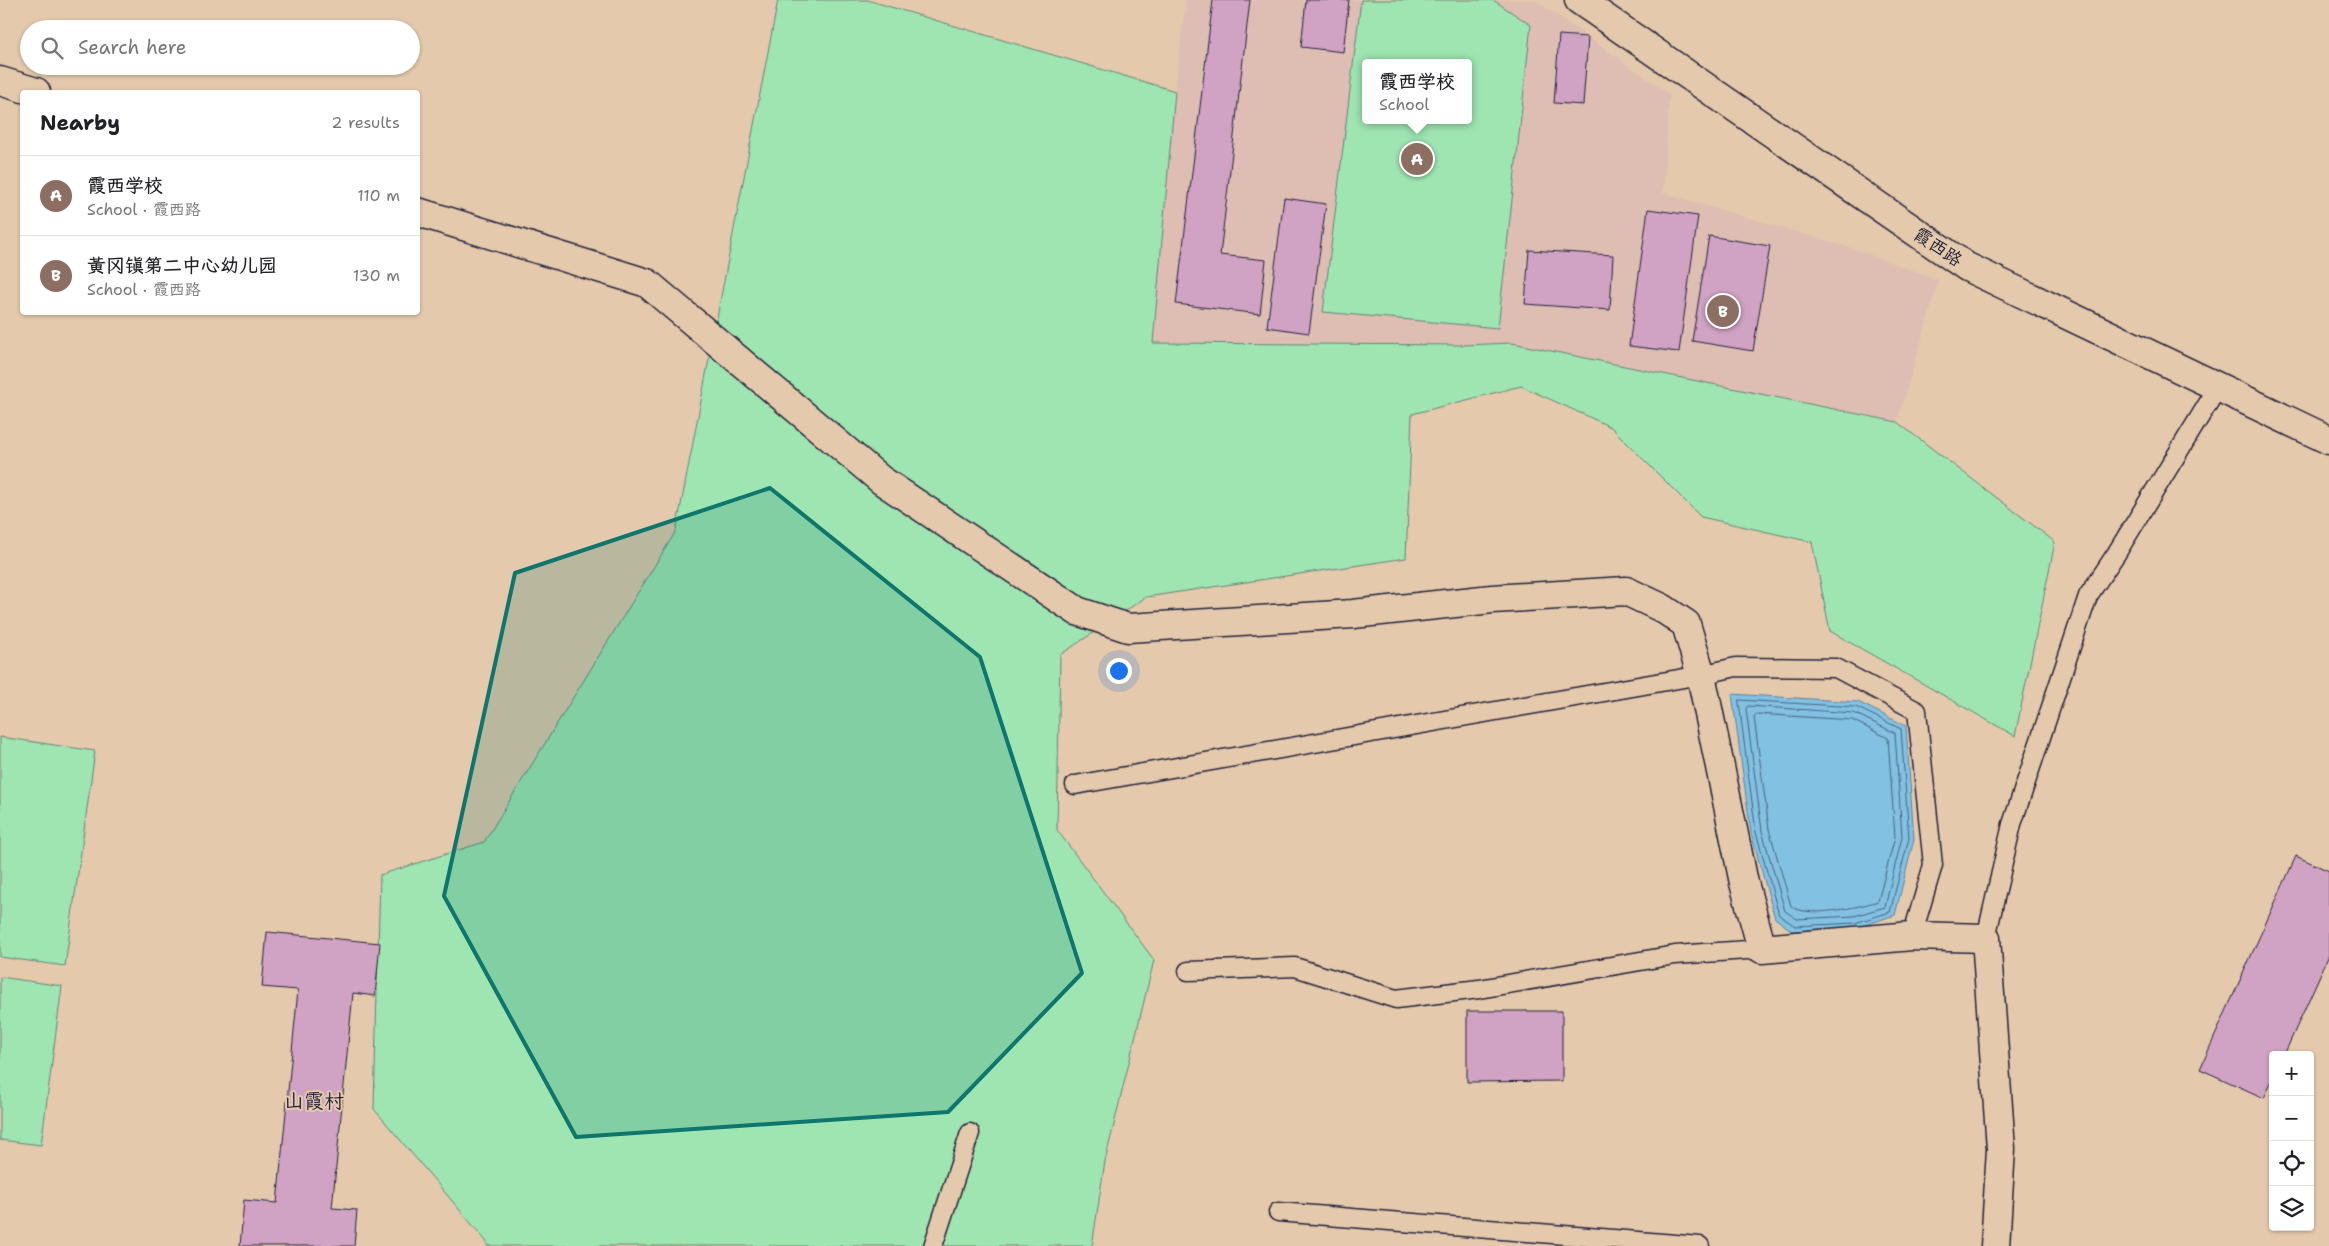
<!DOCTYPE html>
<html lang="en">
<head>
<meta charset="utf-8">
<style>
  body { margin:0; font-family:"Shantell Sans","LXGW WenKai TC",sans-serif; background:#f2f2f2; color:#202124 }
  .controls { position:absolute; right:15px; bottom:15px; display:grid; overflow:hidden; border-radius:5px; box-shadow:0 1px 4px #0004 }
  .controls button { width:45px; height:45px; display:grid; place-items:center; padding:0; border:0; border-bottom:1px solid #e0e0e0; background:#fff; color:#202124; font:25px sans-serif }
  .you { position:absolute; left:1118px; top:670px; width:18px; height:18px; margin:-12px; border:4px solid #fff; border-radius:50%; background:#1a73e8; box-shadow:0 0 0 8px #1a73e833 }
  .badge { display:grid; place-items:center; width:32px; height:32px; border-radius:50%; background:#22223b; color:#fff; font-size:16px; font-weight:700 }
  .pin { position:absolute; translate:-50% -50%; border:2px solid #fff; box-shadow:0 1px 5px #0006 }
  .popup { position:absolute; left:1362px; top:59px; width:110px; height:65px; box-sizing:border-box; display:grid; place-content:center; border-radius:5px; background:#fff; filter:drop-shadow(0 1px 4px #0005); font-size:16px; white-space:nowrap; color:#757577 }
  .popup b { font-size:19px; color:#202124 }
  .popup::after { content:''; position:absolute; left:50%; top:100%; margin-left:-10px; border:10px solid transparent; border-top-color:#fff }
  .list { margin:0; padding:0; list-style:none }
  h2 { display:flex; justify-content:space-between; align-items:center; height:65px; margin:0; padding:0 20px; font-size:21px }
  h2 small { font-size:16px; font-weight:400; color:#757577 }
  .list li { display:grid; grid-template-columns:32px 1fr auto; gap:15px; align-items:center; box-sizing:border-box; height:80px; padding:0 20px; border-top:1px solid #e0e0e0 }
  .list b { display:block; font-size:19px; white-space:nowrap }
  .list p { margin:0; font-size:16px; white-space:nowrap; color:#757577 }
  .list em { font-size:16px; font-style:normal; color:#757577 }
  .icon { flex:none; width:28px; height:28px; fill:none; stroke:currentColor; stroke-width:2; stroke-linecap:round; stroke-linejoin:round }
  .map { position:relative; flex:none; width:2329px; height:1246px; overflow:hidden }
  .search { position:absolute; background:#fff; box-shadow:0 1px 4px #0004; left:20px; top:20px; width:400px; height:55px; display:flex; align-items:center; gap:12px; box-sizing:border-box; padding:0 18px; border-radius:28px; color:#757577; font-size:19px }
  .panel { position:absolute; background:#fff; box-shadow:0 1px 4px #0004; left:20px; top:90px; width:400px; height:225px; border-radius:5px }
  .map>svg:first-child { display:block }
  .built { fill:#debdb3; fill-rule:evenodd }
  .green { fill:#9fe5b2; stroke:#608476; fill-rule:evenodd }
  .water { fill:#82c1e2; stroke:#5c819f }
  .lines { fill:none; stroke-linecap:round; stroke-linejoin:round }
  .shore { stroke:#48627e; stroke-width:1 }
  .building { fill:#d0a2c3; stroke:#22223b }
  .lane-casing { stroke:#22223b; stroke-width:21 }
  .street-casing { stroke:#22223b; stroke-width:31 }
  .secondary-casing { stroke:#22223b; stroke-width:31 }
  .lane { stroke:#e4c9ac; stroke-width:18 }
  .street { stroke:#e4c9ac; stroke-width:28 }
  .secondary { stroke:#e4c9ac; stroke-width:28 }
  .marked { fill:#0f766e; fill-opacity:0.2; stroke:#0f766e; stroke-width:4; stroke-linejoin:round }
  .labels { text-anchor:middle; stroke-width:4; stroke-linejoin:round; paint-order:stroke }
  .street-label { font-size:18px; fill:#22223b; stroke:#e4c9ac }
  .quarter-label { font-size:20px; fill:#22223b; stroke:#e4c9ac }
</style>
</head>
<body>
<div class="map">
<svg width="2329" height="1246" viewBox="0 0 2329 1246">
  <rect width="100%" height="100%" fill="#e4c9ac"/>
  <filter id="ink" filterUnits="userSpaceOnUse"><feTurbulence type="fractalNoise" baseFrequency=".02" numOctaves="2"/><feDisplacementMap in="SourceGraphic" scale="10" xChannelSelector="R" yChannelSelector="G"/><feConvolveMatrix kernelMatrix="1 2 1 2 8 2 1 2 1" color-interpolation-filters="sRGB"/></filter>
  <g filter="url(#ink)">
    <path class="built" d="M1186,0H1535L1669,94L1663,193L1851,248L1939,280L1897,422L1512,343L1464,345L1152,343L1175,91ZM1366,63H1468V120H1366Z"/>
    <path class="green" d="M778,0H867L1175,91L1153,343L1464,345L1512,343L1897,422L2055,542L2015,736L1830,631L1812,542L1701,517L1611,427L1521,386L1412,414L1406,558L1146,597L1060,655L1057,830L1154,960L1105,1161L1092,1246H487V1242L374,1109L380,875L484,842L676,531Z
      M1361,0H1493L1531,25L1498,328L1323,312ZM1366,63H1468V120H1366Z
      M0,737L95,751L65,966L0,957Z
      M0,977L62,986L41,1145L0,1140Z"/>
    <path class="water" d="M1732,694L1858,702L1906,726L1914,839L1895,915L1856,928L1792,931L1775,918L1751,833Z"/>
    <g class="lines">
      <path class="shore" d="M1739,700L1856,707L1901,729L1909,838L1890,912L1855,923L1795,926L1779,915L1756,832Z
        M1748,706L1854,713L1895,733L1902,837L1885,907L1854,916L1797,919L1785,911L1762,831L1746,709Z
        M1757,714L1852,720L1888,738L1895,837L1878,901C1859,907 1807,919 1791,906L1769,829L1754,717Z"/>
    </g>
    <path class="building" d="M1213,0H1250L1220,255L1266,260L1260,314L1176,304Z
      M1306,0H1349L1343,52L1301,47Z
      M1559,35L1588,37L1583,105L1554,103Z
      M1284,198L1326,204L1309,333L1267,327Z
      M1648,209L1698,216L1679,352L1629,346Z
      M1709,236L1770,246L1753,351L1692,341Z
      M1529,250L1613,255L1610,310L1525,304Z
      M2296,856L2329,871V955L2284,1055H2273V1079L2264,1098L2200,1069Z
      M267,932L380,943L375,996L353,993L332,1208L357,1210L354,1246H240L244,1200L277,1203L298,990L262,987Z
      M1467,1011H1562V1081L1467,1082Z"/>
    <g class="lines">
      <g class="lane-casing">
        <path id="lane" d="M1075,785L1701,675L1736,667L1836,668L1917,711L1933,865L1912,936
          M1986,938L2012,824L2088,596L2116,554L2218,387
          M1188,971L1295,967L1396,999L1479,989L1675,955L1762,949
          M1278,1212L1700,1246
          M933,1246L970,1133"/>
      </g>
      <g class="street-casing">
        <path id="street" d="M0,81L36,92
          M418,212L647,283L881,480L1077,611L1128,628L1353,614L1492,599L1626,591L1662,608L1686,624L1701,675L1744,883L1762,949L1912,936L1986,938L2001,1149L1995,1246"/>
      </g>
      <g class="secondary-casing">
        <path id="secondary" d="M1579,0L1967,267L2329,440"/>
      </g>
      <use href="#lane" class="lane"/>
      <use href="#street" class="street"/>
      <use href="#secondary" class="secondary"/>
    </g>
  </g>
  <path class="marked" d="M770,488L980,657L1082,973L948,1112L576,1137L444,896L515,573Z"/>
  <g class="labels">
    <g class="street-label">
      <text transform="translate(1938 247) rotate(34)" y="6">霞西路</text>
    </g>
    <g class="quarter-label">
      <text x="314" y="1108">山霞村</text>
    </g>
  </g>
</svg>
<div class="controls">
<button>+</button>
<button>−</button>
<button><svg class="icon" aria-label="locate" viewBox="0 0 24 24"><circle cx="12" cy="12" r="6"/><path d="M12 2v4M12 18v4M2 12h4M18 12h4"/></svg></button>
<button><svg class="icon" aria-label="layers" viewBox="0 0 24 24"><path d="M12 4l9 5-9 5-9-5zM3 14l9 5 9-5"/></svg></button>
</div>
<div class="you"></div>
<div class="pin badge" style="left:1417px;top:159px;background:#8d6e63">A</div>
<div class="popup"><b>霞西学校</b>School</div>
<div class="pin badge" style="left:1723px;top:311px;background:#8d6e63">B</div>
<div class="search"><svg class="icon" aria-label="search" viewBox="0 0 24 24"><circle cx="10" cy="10" r="6"/><path d="M15 15l6 6"/></svg>Search here</div>
<section class="panel">
<h2>Nearby<small>2 results</small></h2>
<ul class="list">
<li><span class="badge" style="background:#8d6e63">A</span><div><b>霞西学校</b><p>School · 霞西路</p></div><em>110 m</em></li>
<li><span class="badge" style="background:#8d6e63">B</span><div><b>黄冈镇第二中心幼儿园</b><p>School · 霞西路</p></div><em>130 m</em></li>
</ul>
</section>
</div>
</body>
</html>
